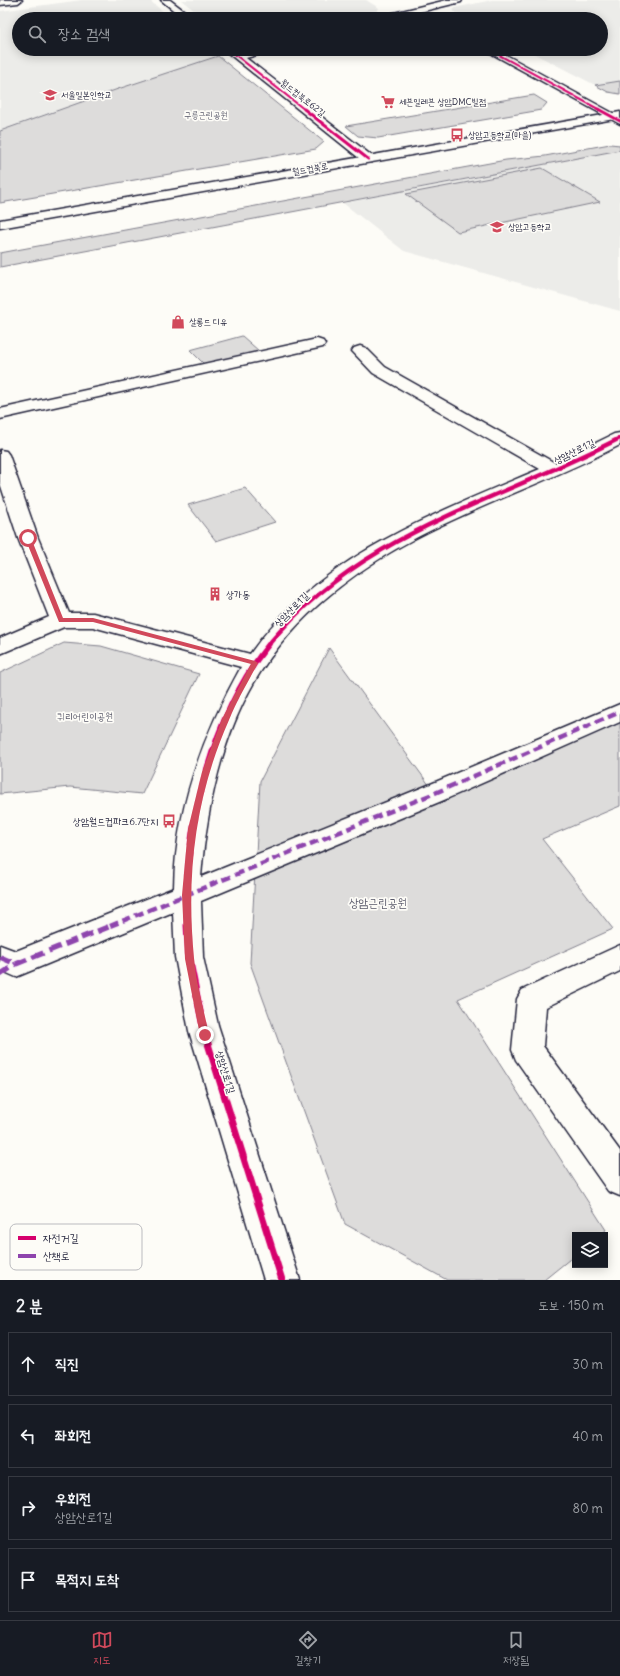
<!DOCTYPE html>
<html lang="ko">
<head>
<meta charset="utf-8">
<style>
  body { margin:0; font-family:Delius,"Poor Story",sans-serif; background:#242831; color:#f1f3f6 }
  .controls { position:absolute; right:12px; bottom:12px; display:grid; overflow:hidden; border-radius:0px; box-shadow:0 2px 10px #0003 }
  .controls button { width:36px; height:36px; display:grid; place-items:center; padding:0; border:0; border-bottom:1px solid #363941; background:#171b24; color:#f1f3f6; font:20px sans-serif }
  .stop { position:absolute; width:12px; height:12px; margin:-9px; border:3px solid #d1495b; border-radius:50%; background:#fff }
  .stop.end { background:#d1495b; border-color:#fff; box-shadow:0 1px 4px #0008 }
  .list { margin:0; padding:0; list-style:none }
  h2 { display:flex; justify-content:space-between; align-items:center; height:52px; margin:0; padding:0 16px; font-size:17px }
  h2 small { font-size:13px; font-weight:400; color:#9ea1a6 }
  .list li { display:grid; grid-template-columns:26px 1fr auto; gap:12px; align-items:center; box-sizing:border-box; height:64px; margin:0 8px 8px; padding:0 8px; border:1px solid #363941; border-radius:0px }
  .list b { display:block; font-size:15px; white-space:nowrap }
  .list p { margin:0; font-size:13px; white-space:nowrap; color:#9ea1a6 }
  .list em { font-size:13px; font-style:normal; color:#9ea1a6 }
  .icon { flex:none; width:22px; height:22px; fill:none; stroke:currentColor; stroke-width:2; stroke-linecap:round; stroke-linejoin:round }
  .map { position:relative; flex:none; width:620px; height:1280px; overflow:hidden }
  .search { position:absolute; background:#171b24; box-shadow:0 2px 10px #0003; left:12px; right:12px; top:12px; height:44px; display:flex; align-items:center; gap:10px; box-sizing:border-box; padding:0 14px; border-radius:22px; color:#9ea1a6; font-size:15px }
  .sheet { height:340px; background:#171b24 }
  nav { display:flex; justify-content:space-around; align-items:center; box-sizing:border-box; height:56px; border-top:1px solid #363941; background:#171b24; font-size:11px; color:#9ea1a6 }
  nav a { display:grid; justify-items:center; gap:2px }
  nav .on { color:#d1495b }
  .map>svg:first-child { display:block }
  .built { fill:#ecece9 }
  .green { fill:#dddcdb; stroke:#807f8b }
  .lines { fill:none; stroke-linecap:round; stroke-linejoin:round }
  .minor-casing { stroke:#22223b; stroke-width:3 }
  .major-casing { stroke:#22223b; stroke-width:3 }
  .minor { fill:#fdfcf7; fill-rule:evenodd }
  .major { fill:#fdfcf7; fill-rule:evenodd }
  .quiet-far1 { stroke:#8e44ad; stroke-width:4.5; stroke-dasharray:9 4.5; stroke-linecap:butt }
  .quiet { stroke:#8e44ad; stroke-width:5.5; stroke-dasharray:12 5.5; stroke-linecap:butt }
  .cycleway-far4-casing { stroke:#fdfcf7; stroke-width:3 }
  .cycleway-far3-casing { stroke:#fdfcf7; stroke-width:4.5 }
  .cycleway-far2-casing { stroke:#fdfcf7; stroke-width:6 }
  .cycleway-far1-casing { stroke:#fdfcf7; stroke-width:8 }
  .cycleway-casing { stroke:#fdfcf7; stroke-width:10 }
  .cycleway-far4 { stroke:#d6006c; stroke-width:2 }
  .cycleway-far3 { stroke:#d6006c; stroke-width:3 }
  .cycleway-far2 { stroke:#d6006c; stroke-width:4.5 }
  .cycleway-far1 { stroke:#d6006c; stroke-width:5.5 }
  .cycleway { stroke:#d6006c; stroke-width:7 }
  .route { fill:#d1495b }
  .labels { text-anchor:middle; stroke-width:3.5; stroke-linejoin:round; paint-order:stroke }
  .far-poi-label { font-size:9px; fill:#22223b; stroke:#fdfcf7; text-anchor:start }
  .far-street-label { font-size:9px; fill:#22223b; stroke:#fdfcf7 }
  .far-park-label { font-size:9px; fill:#5a5a6b; stroke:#fdfcf7 }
  .street-label { font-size:10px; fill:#22223b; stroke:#fdfcf7 }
  .poi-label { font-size:10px; fill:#22223b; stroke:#fdfcf7; text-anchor:start }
  .park-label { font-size:10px; fill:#5a5a6b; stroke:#fdfcf7 }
  .near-park-label { font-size:12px; fill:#5a5a6b; stroke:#fdfcf7 }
  .key { fill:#fdfcf7; stroke:#bbbbbf; stroke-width:1 }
  .key-label { font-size:11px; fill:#22223b }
</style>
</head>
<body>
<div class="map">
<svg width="620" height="1280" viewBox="0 0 620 1280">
  <rect width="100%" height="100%" fill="#fdfcf7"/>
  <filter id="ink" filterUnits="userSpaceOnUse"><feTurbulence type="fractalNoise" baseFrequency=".025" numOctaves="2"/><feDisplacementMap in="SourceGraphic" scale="8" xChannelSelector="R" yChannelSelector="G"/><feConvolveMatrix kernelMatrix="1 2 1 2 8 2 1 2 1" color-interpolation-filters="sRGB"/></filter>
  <g filter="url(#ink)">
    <path class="built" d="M82,0H149L172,19H19V49H209L218,56L118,89L0,131V11Z
      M181,0H366L379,8L377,11L346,19H205Z
      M492,0H616L620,2V81L595,85L525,49H601V19H467L453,11L454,8Z
      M620,150V311L404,251L343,203Z"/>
    <path class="green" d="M218,56L324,142L316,149L0,203V131L118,89Z
      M620,81V94L608,92L595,85Z
      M534,95L547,103L541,110L378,138L358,136L346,126Z
      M610,144L620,145V150L0,267V253L506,160L545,156Z
      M542,168L600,202L458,232L406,194Z
      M242,336L259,351L206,366L190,350Z
      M245,488L275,522L216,541L188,505Z
      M64,643L101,646L199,674L142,794L70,787L0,794V673Z
      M329,648L435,793L588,736L620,723V806L542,839L613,929L458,999L606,1230L600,1235H575V1255L544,1280H447L345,1224L250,963L260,781Z"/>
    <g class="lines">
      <g class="minor-casing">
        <path id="minor" d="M161,0H170L195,19H184Z
          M447,0H462L461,2L391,19H375L377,17Z
          M223,49H234L240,54L258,49H274L272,51L246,58L372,156L374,159L372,162H364Z
          M483,49H495L620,117V124Z
          M317,339L323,341L325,344L323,347L0,419V409Z
          M360,346L366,348L385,367L555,463L614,434L620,433V445C562,475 501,497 442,525C378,555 316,597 273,654C226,715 207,801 201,877L426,786L620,704V722L444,800L201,901L203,957L218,1025L300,1280H264L189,1031L175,957L173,912L16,977L0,970V945L16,951L174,888C175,809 203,735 241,667L93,627H64L0,654V638L49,617L18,538L0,483V450L6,451L9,455L38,538L69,613H93L250,654C319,556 434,514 540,469L373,373L352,351L354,348Z
          M620,945V971L546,1007L543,1046L620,1151V1196L608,1191L516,1060L512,1050L517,999L522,990Z"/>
      </g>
      <g class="major-casing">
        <path id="major" d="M0,0H22L18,3L0,5Z
          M620,112V118L0,228V220Z"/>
      </g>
      <use href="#minor" class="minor"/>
      <use href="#major" class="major"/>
      <path class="quiet-far1" d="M110,926L435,793L620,712"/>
      <path class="quiet" d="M0,957L16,964L113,925
        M0,975L16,964"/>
      <g class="cycleway-far4-casing">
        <path id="cycleway-far4" d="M228,49L305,110
          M488,49L600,110"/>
      </g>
      <g class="cycleway-far3-casing">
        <path id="cycleway-far3" d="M304,109L368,159
          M598,109L620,121"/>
      </g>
      <g class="cycleway-far2-casing">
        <path id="cycleway-far2" d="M268,645C362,531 495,503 620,438"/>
      </g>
      <g class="cycleway-far1-casing">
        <path id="cycleway-far1" d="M187,926C182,835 211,715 269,644"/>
      </g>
      <g class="cycleway-casing">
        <path id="cycleway" d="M187,925L189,957L204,1031L282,1280"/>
      </g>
      <use href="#cycleway-far4" class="cycleway-far4"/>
      <use href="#cycleway-far3" class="cycleway-far3"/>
      <use href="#cycleway-far2" class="cycleway-far2"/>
      <use href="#cycleway-far1" class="cycleway-far1"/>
      <use href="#cycleway" class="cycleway"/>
    </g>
  </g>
  <path class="route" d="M26,537L31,538L63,618H93L255,661L258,663C248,682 237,700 229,720C195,797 186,874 194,958C196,983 204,1010 209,1035L208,1038L205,1039L202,1038L200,1035L185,959L182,895L188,829L202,772L222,719L251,664L93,622H59L25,538Z"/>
  <defs>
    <g id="school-bare" transform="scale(1.08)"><path d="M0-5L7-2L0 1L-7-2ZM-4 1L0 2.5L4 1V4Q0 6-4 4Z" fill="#d1495b" stroke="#fdfcf7" stroke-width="2.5" paint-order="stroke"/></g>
    <g id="supermarket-bare" transform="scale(1.08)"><path d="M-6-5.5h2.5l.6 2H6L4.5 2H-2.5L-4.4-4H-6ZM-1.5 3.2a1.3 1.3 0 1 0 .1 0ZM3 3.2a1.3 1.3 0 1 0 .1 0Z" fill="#d1495b" stroke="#fdfcf7" stroke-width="2.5" paint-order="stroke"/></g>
    <g id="bus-bare" transform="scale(1.08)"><path d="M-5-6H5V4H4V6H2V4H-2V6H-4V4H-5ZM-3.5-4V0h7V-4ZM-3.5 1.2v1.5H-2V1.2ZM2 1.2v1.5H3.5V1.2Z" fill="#d1495b" stroke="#fdfcf7" stroke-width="2.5" paint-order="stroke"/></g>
    <g id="shop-bare" transform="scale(1.08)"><path d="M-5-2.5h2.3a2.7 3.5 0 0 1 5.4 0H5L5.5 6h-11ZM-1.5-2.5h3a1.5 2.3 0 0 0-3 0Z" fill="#d1495b" stroke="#fdfcf7" stroke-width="2.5" paint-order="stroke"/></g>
    <g id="building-bare" transform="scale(1.08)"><path d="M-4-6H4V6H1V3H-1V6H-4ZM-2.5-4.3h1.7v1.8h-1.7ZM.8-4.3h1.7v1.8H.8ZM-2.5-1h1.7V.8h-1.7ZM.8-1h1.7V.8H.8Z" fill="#d1495b" stroke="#fdfcf7" stroke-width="2.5" paint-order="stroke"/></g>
  </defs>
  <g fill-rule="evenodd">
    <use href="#school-bare" x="50" y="95"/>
    <use href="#supermarket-bare" x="388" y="102"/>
    <use href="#bus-bare" x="457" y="135"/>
    <use href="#school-bare" x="497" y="227"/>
    <use href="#shop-bare" x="178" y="322"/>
    <use href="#building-bare" x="215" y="594"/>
    <use href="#bus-bare" x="169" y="821"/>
  </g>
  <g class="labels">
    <g class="far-poi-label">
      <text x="61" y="98">서울일본인학교</text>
      <text x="399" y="105">세븐일레븐 상암DMC빌점</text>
      <text x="468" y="138">상암고등학교(마을)</text>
      <text x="508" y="230">상암고등학교</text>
      <text x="189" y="325">살롱드 디유</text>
    </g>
    <g class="far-street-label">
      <text transform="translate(303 98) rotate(38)" y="3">월드컵북로62길</text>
      <text transform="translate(310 169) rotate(-10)" y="3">월드컵북로</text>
    </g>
    <g class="far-park-label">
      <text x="206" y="118">구릉근린공원</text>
    </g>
    <g class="street-label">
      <text transform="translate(574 451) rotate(-26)" y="4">상암산로1길</text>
      <text transform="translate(291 609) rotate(-45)" y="4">상암산로1길</text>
      <text transform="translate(226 1072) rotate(73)" y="4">상암산로1길</text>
    </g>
    <g class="poi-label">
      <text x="226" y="598">상가동</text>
      <text x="158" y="825" text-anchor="end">상암월드컵파크6.7단지</text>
    </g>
    <g class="park-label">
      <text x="85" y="720">귀리어린이공원</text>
    </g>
    <g class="near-park-label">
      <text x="378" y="907">상암근린공원</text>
    </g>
  </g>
  <rect x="10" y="1224" width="132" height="46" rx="6" class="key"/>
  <rect x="18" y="1236" width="18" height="4" fill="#d6006c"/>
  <rect x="18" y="1254" width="18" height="4" fill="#8e44ad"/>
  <g class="key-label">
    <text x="43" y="1242">자전거길</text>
    <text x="43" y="1260">산책로</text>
  </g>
</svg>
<div class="controls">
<button><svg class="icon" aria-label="layers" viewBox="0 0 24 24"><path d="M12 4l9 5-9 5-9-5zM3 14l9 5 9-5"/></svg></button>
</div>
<div class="stop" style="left:28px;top:538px"></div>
<div class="stop end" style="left:205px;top:1035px"></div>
<div class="search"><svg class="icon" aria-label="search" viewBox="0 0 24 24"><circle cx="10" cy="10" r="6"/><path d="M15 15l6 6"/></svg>장소 검색</div>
</div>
<section class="sheet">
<h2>2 분<small>도보 · 150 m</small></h2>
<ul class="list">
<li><svg class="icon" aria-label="ahead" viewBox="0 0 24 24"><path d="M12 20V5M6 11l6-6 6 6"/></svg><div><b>직진</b></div><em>30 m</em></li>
<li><svg class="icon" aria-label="left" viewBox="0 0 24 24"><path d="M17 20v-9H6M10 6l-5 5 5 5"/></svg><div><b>좌회전</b></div><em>40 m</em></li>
<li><svg class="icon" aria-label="right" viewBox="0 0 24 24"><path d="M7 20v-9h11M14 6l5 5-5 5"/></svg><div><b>우회전</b><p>상암산로1길</p></div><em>80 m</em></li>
<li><svg class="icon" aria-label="arrive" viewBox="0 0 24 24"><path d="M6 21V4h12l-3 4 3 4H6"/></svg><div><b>목적지 도착</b></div></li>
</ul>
</section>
<nav>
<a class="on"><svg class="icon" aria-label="map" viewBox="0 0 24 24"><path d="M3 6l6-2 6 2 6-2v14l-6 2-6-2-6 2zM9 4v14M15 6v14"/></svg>지도</a>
<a><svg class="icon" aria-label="directions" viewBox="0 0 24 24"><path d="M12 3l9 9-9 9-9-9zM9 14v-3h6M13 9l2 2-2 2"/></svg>길찾기</a>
<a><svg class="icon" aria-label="saved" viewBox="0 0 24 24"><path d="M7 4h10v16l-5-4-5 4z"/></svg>저장됨</a>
</nav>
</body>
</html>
